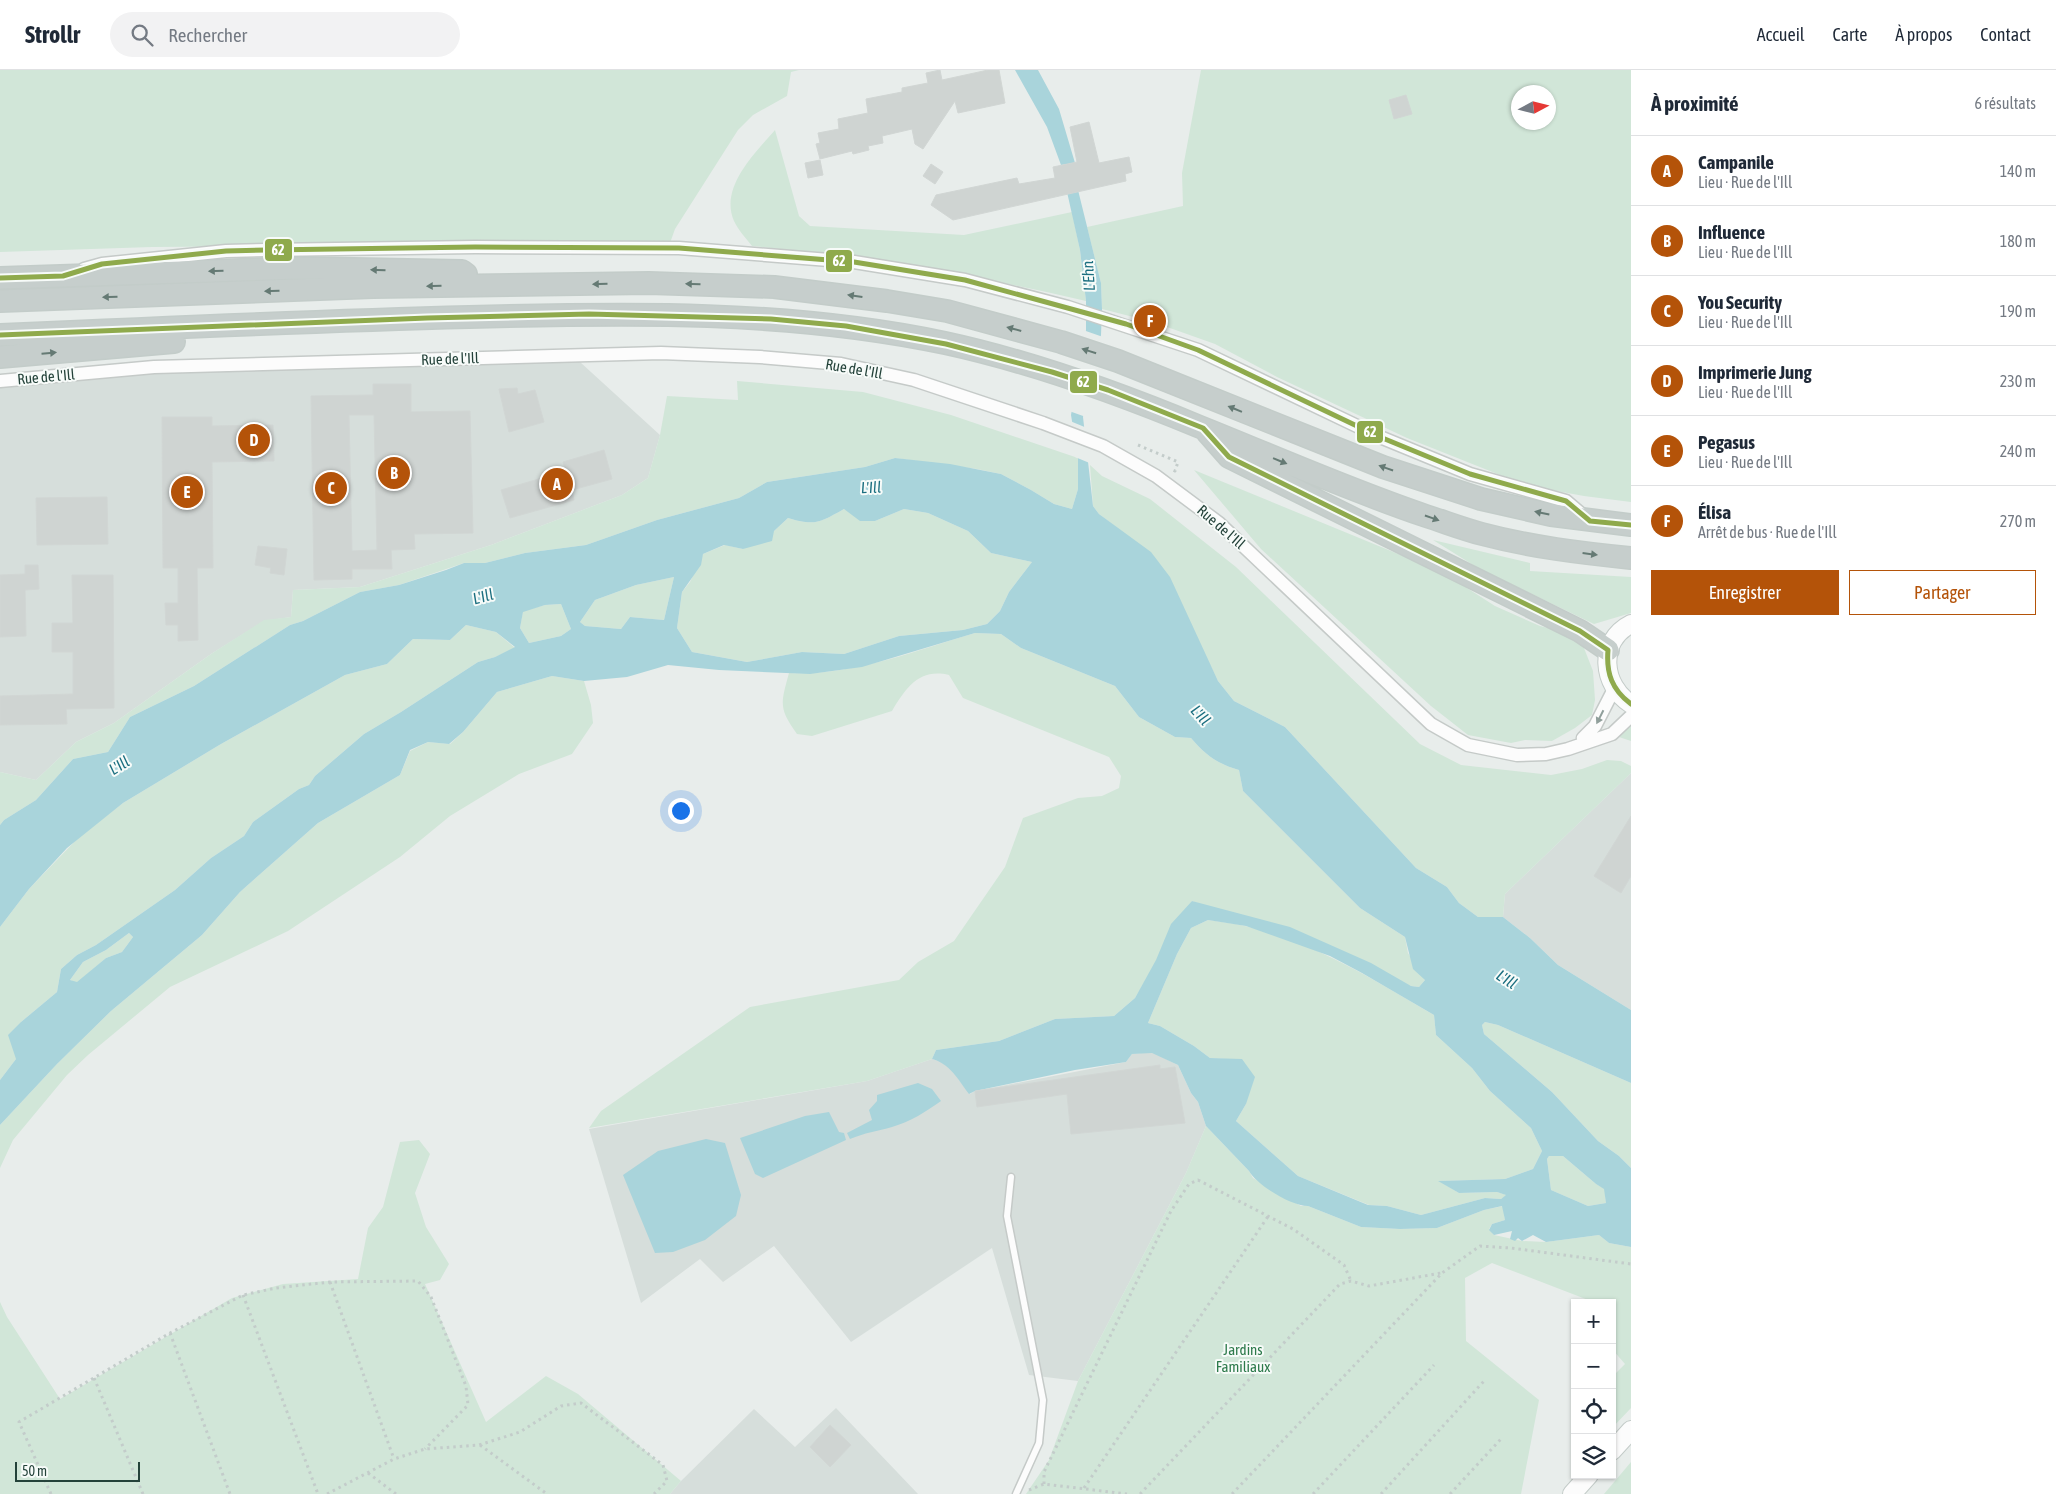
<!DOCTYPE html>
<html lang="fr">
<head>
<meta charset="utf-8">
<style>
  body { margin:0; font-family:"Asap Condensed",sans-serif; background:#f2f2f3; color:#1f2937 }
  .controls { position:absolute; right:15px; bottom:15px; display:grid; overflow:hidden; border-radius:0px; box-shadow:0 1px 4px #0004 }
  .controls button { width:45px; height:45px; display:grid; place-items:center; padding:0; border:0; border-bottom:1px solid #e0e1e3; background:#fff; color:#1f2937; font:25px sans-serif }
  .compass { position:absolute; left:1511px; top:15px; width:45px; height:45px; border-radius:50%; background:#fff; box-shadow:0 1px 4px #0004; rotate:83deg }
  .scale { position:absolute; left:15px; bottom:12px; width:125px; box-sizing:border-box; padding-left:5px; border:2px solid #24423a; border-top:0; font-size:14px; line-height:18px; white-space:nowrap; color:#24423a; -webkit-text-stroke:4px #f7fbf9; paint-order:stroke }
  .you { position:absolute; left:680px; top:740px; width:18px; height:18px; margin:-12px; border:4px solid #fff; border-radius:50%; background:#1a73e8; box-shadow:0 0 0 8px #1a73e833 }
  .badge { display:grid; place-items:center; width:32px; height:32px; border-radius:50%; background:#b45309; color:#fff; font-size:16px; font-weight:700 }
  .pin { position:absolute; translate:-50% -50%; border:2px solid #fff; box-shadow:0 1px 5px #0006 }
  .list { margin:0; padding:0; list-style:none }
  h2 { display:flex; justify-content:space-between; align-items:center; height:65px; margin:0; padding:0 20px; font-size:21px }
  h2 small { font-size:16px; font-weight:400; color:#747a83 }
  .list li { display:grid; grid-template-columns:32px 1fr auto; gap:15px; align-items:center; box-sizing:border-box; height:70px; padding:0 20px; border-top:1px solid #e0e1e3 }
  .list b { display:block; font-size:19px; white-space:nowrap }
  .list p { margin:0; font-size:16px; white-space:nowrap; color:#747a83 }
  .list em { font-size:16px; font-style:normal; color:#747a83 }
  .actions { display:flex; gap:10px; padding:15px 20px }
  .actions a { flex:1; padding:11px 0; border:1px solid #b45309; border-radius:0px; text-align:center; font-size:18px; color:#b45309 }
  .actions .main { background:#b45309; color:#fff }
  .icon { flex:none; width:28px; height:28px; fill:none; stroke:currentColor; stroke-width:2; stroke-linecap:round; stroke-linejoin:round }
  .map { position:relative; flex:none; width:1631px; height:1424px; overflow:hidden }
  header { display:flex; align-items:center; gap:30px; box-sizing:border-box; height:70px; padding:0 25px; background:#fff; border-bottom:1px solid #e0e1e3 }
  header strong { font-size:24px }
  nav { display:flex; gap:28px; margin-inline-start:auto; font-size:18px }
  .search { width:350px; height:45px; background:#f2f2f3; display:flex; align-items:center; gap:12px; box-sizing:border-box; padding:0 18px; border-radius:28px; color:#747a83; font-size:19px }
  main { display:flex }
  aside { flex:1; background:#fff }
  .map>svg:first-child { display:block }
  .built { fill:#d6dedb }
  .green { fill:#d1e6d8; fill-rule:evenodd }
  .water { fill:#a9d4db; fill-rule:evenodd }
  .pier { fill:#e8edeb }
  .building { fill:#cfd4d2; stroke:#d1d6d4; fill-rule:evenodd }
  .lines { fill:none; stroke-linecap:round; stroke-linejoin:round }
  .service-casing { stroke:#c5cac8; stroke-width:9 }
  .minor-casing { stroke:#c5cac8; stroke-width:15 }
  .secondary-casing { stroke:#c3cbc8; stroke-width:20 }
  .trunk-casing { stroke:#c3ccc9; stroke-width:24 }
  .path { stroke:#c3ccca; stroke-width:3; stroke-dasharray:2.5 4; stroke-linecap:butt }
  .service { stroke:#fcfcfc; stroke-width:6 }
  .minor { stroke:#fcfcfc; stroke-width:12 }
  .secondary { stroke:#fcfcfc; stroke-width:18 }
  .trunk { stroke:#c6cecc; stroke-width:21 }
  .bus-1-casing { stroke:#f7fbf9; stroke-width:9 }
  .bus-1 { stroke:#8faa4c; stroke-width:5 }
  .oneway { fill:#657a74 }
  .oneway2 { fill:#909f9b }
  .labels { text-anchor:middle; stroke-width:4; stroke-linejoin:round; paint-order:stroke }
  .street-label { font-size:15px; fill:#24423a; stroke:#f7fbf9 }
  .park-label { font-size:15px; fill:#2d7a4b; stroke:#f7fbf9 }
  .water-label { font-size:16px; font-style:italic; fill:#1c6f80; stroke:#f7fbf9 }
  .line-badge { stroke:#f7fbf9; stroke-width:2 }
  .badge-label { font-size:14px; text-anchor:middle; font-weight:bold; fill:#fff }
</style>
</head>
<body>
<header>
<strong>Strollr</strong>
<div class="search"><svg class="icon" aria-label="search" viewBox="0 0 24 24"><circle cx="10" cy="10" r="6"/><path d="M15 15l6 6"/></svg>Rechercher</div>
<nav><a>Accueil</a><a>Carte</a><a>À propos</a><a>Contact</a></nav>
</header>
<main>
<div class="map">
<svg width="1631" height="1424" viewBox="0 0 1631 1424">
  <rect width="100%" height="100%" fill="#e8edeb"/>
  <path class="built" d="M580,292L660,365L648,408L622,425L491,475L360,517L293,520L291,547L264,551L211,584L114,653L76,672L36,710L0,702V318L140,300Z
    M1631,703V940L1558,895L1530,868L1503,847L1505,824Z
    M1152,982L1178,995L1191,1023L1198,1032L1206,1056L1186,1103L1078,1311L1029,1305L992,1178L851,1272L774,1176L723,1212L700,1189L641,1233L589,1059L867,1011L932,989L941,992L951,999L970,1024L975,1021L1126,992L1132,984Z
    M836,1338L918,1424H670L681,1411L754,1339L795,1377Z"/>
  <path class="green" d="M0,0H799L791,2L787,26L753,45L738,60L675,159L670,173L152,177L0,182Z
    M1201,0H1631V432L1584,426L1551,420L1500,405L1407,368L1277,307L1215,274L1153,252L1102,239L1101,213L1087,157L1183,136L1182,103ZM1518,22H1548V52H1518Z
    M775,60L799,146L810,156L964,165L1072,142L1080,180L1086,231C976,205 864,187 752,176C746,168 738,160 734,151C719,117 756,82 775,60Z
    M737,311L863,322L951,345L1078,388V419L1072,439L1054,434L1031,420L1001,404L977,399L895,388L865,397L767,412L739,428L657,450L586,475L525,483L485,493H464L399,515L360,522L303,551L290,555L194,616L130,647L108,682L73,689L36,730L4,750L0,755V702L36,710L76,672L114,653L211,584L264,550L291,547L293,520L360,517L491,475L622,425L648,408L660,365L667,326L738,330Z
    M1090,395L1102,406L1150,429L1236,497L1420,674L1461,695L1551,705L1582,699L1607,690L1621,691L1631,696V703L1505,824L1503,847H1478L1459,833L1447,817L1416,798L1285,657L1234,631L1218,611L1199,573L1116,457L1099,444L1093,436Z
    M1194,400L1442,502L1495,536L1540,556L1572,564L1584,578L1593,601L1595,630L1592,645L1575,658L1552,671L1525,670L1511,673L1468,665L1431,636L1261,479Z
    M844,439L875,451L904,439L928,443L968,461L991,483L1032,492L1009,522L1000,541L987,554L963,560L899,566L844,584L802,582L747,592L692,582L677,558L682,522L690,512L703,484L725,475L743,479L774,461L788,448C815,456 819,453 844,439Z
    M1433,470L1530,493V501L1631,507V543L1594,554L1478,498Z
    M674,507L664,550L630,547L621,559L585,556L580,552L595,530L636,515Z
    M561,534L571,559L561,566L529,573L520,558L523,541L545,535Z
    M466,555L496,562L515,578L495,587L478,592L401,642L364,664L315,706L309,715L299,719L253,752L244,766L211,788L175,820L96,875L77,885L61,899L57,922L21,952L16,989L0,1010V857L29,819L79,767L123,733L221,674L345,605L387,594L413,569L450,570Z
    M975,563L1001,564L1021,578L1115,616L1139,647L1175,667L1191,668C1205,685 1218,694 1239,700L1243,721L1360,838L1405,867L1408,883L1425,910L1419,917L1411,916L1192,831L1135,928L1114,946L1055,949L999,971L936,980L932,989L867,1011L589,1058L601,1041L750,937L899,910L918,892L954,871L1005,797L1023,748L1078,728L1102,726L1119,718L1121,706L1109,687L963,628L949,605C919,598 906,618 892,641L812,666L797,664C778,638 781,633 789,603C853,606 914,581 975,563Z
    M552,606L584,611L591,635L593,653L572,684L519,704L450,746L400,787L288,861L170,917L88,985L67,1005L13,1070L0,1098V1055L57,994L111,941L202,865L240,822L318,753L400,705L410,681L428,672L450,674L463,662L497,622Z
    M1631,655V671L1619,667Z
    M1208,850C1220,852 1233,853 1245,856C1313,871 1376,911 1434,945L1436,965L1472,998L1490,1021L1531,1058L1542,1081L1533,1099L1505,1109L1439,1111L1459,1123L1497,1122L1507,1125L1501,1129L1485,1128L1421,1145L1387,1136L1369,1135L1298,1106L1236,1051L1246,1034L1242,990L1210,988L1194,976L1160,956L1148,953L1177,884L1191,858Z
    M129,863L133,867L122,882L106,888L77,913L70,910L83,892L106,880Z
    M1485,952L1498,955L1631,1013V1098L1619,1086L1598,1071L1552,1022L1484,964L1482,955Z
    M1206,1056L1249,1101L1253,1108L1301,1136H1308L1361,1157L1400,1159L1437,1158L1484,1140L1503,1136L1505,1150L1492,1154L1489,1159L1494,1165L1522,1171L1546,1172L1599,1165L1609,1173L1631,1177V1338L1612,1358V1307L1625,1294L1612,1279V1233H1596L1492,1193L1465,1208L1466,1271L1539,1330L1521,1424H1026L1049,1390L1078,1311L1186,1103Z
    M419,1070L430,1084L415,1123L426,1157L449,1194L440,1210L425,1214L486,1352L546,1306L578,1324L681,1411L670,1424H0V1232L7,1247L60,1329L232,1228L283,1214L358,1209L368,1158L383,1137L400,1072Z
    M1549,1086H1563L1596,1114L1605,1119L1606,1133L1588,1136L1551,1120L1547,1089Z
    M1631,1392V1424H1604Z"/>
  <path class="water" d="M1015,0H1038L1059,39L1075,93L1061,95L1047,57Z
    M1078,120L1101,213L1102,239L1101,265L1083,347L1093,436L1099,444L1151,482L1170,507L1218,611L1234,631L1285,657L1416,798L1447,817L1459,833L1478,847H1503L1530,868L1558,895L1631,940V1013L1498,955L1485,952L1482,955L1484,964L1552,1022L1598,1071L1619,1086L1631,1098V1177L1609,1173L1599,1165L1546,1172L1533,1165L1522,1171L1518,1168L1515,1171L1510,1169L1512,1161L1494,1165L1489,1160L1492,1154L1505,1150L1502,1136L1484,1140L1437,1158L1400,1159L1361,1157L1308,1136C1291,1136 1257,1115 1249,1101L1206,1056L1198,1032L1191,1023L1178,995L1152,983L1132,984L1126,992L1075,1000L975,1021L969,1024C958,1009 950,994 932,989L936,980L999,971L1055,949L1114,946L1135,928L1156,890L1171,854L1192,831L1290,857L1371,893L1411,916L1419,917L1425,910L1413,899L1405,867L1360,838L1243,721L1239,700C1218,694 1205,685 1191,668L1175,667L1139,647L1115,616L1021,578L1001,564L975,563L862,597L810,604L719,600L668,595L627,607L584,611L552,606L497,622L463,662L449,674L428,672L410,680L400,705L318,753L240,822L202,865L111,941L57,994L0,1055V1010L16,989L8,965L21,952L57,922L61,899L77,885L96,875L175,820L211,788L244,766L253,752L299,719L309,715L315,706L364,664L401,642L478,592L495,587L515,577L496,562L466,555L450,570L413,569L387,594L345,605L221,674L123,733L67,778L29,819L0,857V755L4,750L36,730L73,689L108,682L130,647L194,616L290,555L303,551L360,522L399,515L446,500L464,493H485L525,483L586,475L657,450L739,428L767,412L865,397L895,388L950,394L1001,404L1031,420L1054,434L1072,439L1078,419V388L1071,345L1086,260V231L1080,180L1067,122ZM844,439L860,451H875L904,439L928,443L968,461L991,483L1032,492L1009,522L1000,541L987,554L963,560L899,566L844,584L802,582L747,592L692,582L677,558L682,522L701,495L703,484L724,475L743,479L772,471L774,461L788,448C815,456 819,453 844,439ZM674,507L664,550L630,547L621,559L585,556L580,552L595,530L636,515ZM561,534L571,559L561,566L529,573L520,558L523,542L545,535ZM1208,850L1246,856L1330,886L1362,903L1434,945L1436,965L1472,998L1490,1021L1531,1058L1542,1081L1533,1099L1505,1109L1438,1111L1459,1123L1497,1122L1506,1125L1501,1129L1485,1128L1421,1145L1387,1136L1368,1135L1298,1106L1236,1051L1246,1034L1255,1007L1242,989L1210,988L1194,976L1160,956L1148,953L1177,884L1191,858ZM129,863L133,867L122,882L106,888L77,912L70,910L83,892L106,880ZM1549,1086H1563L1596,1114L1604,1119L1606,1133L1588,1136L1551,1120L1547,1089Z
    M918,1013L932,1019L941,1031C927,1041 910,1052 892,1057C878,1061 864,1063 850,1069L847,1063L872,1050L869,1040L877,1031V1025Z
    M829,1042L839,1062L844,1063L846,1070L763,1108L755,1104L740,1068L805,1046Z
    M706,1069L725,1073L741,1125L736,1146L705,1170L673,1182L655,1183L623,1105L658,1081Z"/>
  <path class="pier" d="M1083,260L1103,267L1086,347L1069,341Z
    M1070,351L1087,358L1092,394L1075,387Z"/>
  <path class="building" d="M940,0L942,10L988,0H999L1005,33L958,43L955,31L923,79L915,74L912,59L882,66L883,73L868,76L869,80L853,84L852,81L820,89L816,74L820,73L818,63L839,59L838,49L868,43L866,29L902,22V18L928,13L926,3Z
    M1406,25L1412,44L1394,49L1389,30Z
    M1089,52L1099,93L1129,87L1132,102L1125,104L1126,111L953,150L931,135L936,125L1017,108L1019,114L1055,108L1053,97L1077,92L1070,57Z
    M820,90L823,105L808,108L805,93Z
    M931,94L943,102L935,114L923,106Z
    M373,314H411V342L470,341L473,463L414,464L415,479L391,480L392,499H352V509L314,510L311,326L373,325ZM349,345H374L377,480L352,481Z
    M517,318L518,324L535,320L544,352L509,362L499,319Z
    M162,347H212V356L273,355L274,391L212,392L213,498H197L198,570L178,571V555H166L165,533H178V498H163Z
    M604,380L612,409L572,420L574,430L510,448L501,420L566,401L563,392Z
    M107,427L108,474L37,475L36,428Z
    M258,476L287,479L284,505L270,503L271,498L255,495Z
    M25,495H38L39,519L25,520L26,566L0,567V505L25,504Z
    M72,505H113L114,638L66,639L67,654L0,655V626L73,624V582H52V553H73Z
    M1631,746V806L1621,823L1594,806Z
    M1160,995V999L1175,997L1185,1053L1071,1064L1067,1024L977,1037L975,1021Z
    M830,1355L851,1375L830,1397L810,1377Z"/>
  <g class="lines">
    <g class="service-casing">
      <path id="service" d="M1011,1107L1007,1146L1043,1330L1039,1373L1016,1424"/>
    </g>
    <g class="minor-casing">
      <path id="minor" d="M84,199L102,194L226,181L267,180L475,177L679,178L854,192L965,210L1068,237L1198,280L1380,367L1470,404L1566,431L1586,448
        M0,311L154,297L661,283L760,287L841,294L914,310L1043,353L1103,376L1156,406L1219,453L1431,654L1468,675L1517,685L1546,684L1568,679L1612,664L1631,646
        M1586,672L1583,668L1595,656L1614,619"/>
    </g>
    <g class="secondary-casing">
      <path id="secondary" d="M1631,554C1597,571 1602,616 1631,634
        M1612,1381L1631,1360
        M1572,1424L1589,1405"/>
    </g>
    <g class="trunk-casing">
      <path id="trunk" d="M0,208L299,198L462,201L466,204
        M0,231L373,217L649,213L774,217L887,231L947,241L1061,272L1118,291L1383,397L1481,429L1551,445L1631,455
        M0,265C156,258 313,251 469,247C628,243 789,240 945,273C1033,292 1118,323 1200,357C1275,387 1349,420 1426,446C1445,452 1463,459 1482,464C1531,477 1581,483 1631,488
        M0,287L174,272
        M1207,362L1229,387L1580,561L1608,580"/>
    </g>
    <path class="path" d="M1138,375L1178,392L1175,401L1172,399
      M330,1212L394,1389
      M243,1225L318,1424
      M170,1263L230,1424
      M94,1308L143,1424
      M480,1375L547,1424
      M368,1403L396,1424
      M1044,1414V1402L1171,1141L1189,1114L1198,1110L1293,1159L1344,1195L1351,1211
      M1084,1418L1269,1145
      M1029,1420L1044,1414L1127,1424
      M51,1424L19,1352L170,1263L243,1225L276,1218L330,1212L418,1211L431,1227L466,1316L468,1335L425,1379
      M327,1424L394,1389L425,1379L479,1375L520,1362L561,1336L581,1333L663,1395L667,1411L654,1424
      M1140,1424L1340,1214L1351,1211L1369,1216L1441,1203
      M1232,1424L1442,1203L1480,1176L1511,1178L1631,1194
      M1313,1424L1434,1295
      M1381,1424L1484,1311
      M1450,1424L1501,1369"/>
    <use href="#service" class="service"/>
    <use href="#minor" class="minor"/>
    <use href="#secondary" class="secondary"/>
    <use href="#trunk" class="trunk"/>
    <g class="bus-1-casing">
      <path id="bus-1" d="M0,208L63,206L102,194L226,181L267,180L475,177L679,178L854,192L965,210L1126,254L1198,280L1380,367L1470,404L1566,431L1590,451L1631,455
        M0,265L427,248L589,244L771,249L846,256L946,274L1052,302L1108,320L1203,358L1229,387L1580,561L1608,580C1606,603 1612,620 1631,634"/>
    </g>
    <use href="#bus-1" class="bus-1"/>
  </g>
  <defs><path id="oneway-solid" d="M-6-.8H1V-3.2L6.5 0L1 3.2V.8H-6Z" transform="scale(1.25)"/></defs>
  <g class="oneway">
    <use href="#oneway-solid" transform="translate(378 200) rotate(-179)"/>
    <use href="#oneway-solid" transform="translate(216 201) rotate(178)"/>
    <use href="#oneway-solid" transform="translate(600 214) rotate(179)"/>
    <use href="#oneway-solid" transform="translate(693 214) rotate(-179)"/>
    <use href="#oneway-solid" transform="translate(434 216) rotate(179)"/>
    <use href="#oneway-solid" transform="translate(272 221) rotate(178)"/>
    <use href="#oneway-solid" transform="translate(855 226) rotate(-172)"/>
    <use href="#oneway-solid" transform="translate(110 227) rotate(178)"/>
    <use href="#oneway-solid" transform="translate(1014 259) rotate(-165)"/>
    <use href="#oneway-solid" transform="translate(1089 281) rotate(-162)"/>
    <use href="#oneway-solid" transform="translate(49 283) rotate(-5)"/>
    <use href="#oneway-solid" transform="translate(1235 339) rotate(-158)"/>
    <use href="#oneway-solid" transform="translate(1280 391) rotate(22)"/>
    <use href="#oneway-solid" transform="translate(1386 398) rotate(-161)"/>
    <use href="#oneway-solid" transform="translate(1542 443) rotate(-168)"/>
    <use href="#oneway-solid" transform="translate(1432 448) rotate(19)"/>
    <use href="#oneway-solid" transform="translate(1590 484) rotate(7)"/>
  </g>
  <use class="oneway2" href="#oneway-solid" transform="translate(1600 647) rotate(117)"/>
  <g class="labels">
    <g class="street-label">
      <text transform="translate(450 289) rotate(-2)" y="5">Rue de l'Ill</text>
      <text transform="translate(854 299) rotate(10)" y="5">Rue de l'Ill</text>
      <text transform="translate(46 307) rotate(-5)" y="5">Rue de l'Ill</text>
      <text transform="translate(1221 457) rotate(41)" y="5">Rue de l'Ill</text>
    </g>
    <g class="park-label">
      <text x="1243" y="1285">Jardins<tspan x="1243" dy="17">Familiaux</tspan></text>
    </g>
    <g class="water-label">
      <text transform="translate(1088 206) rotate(-94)" y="6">L'Ehn</text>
      <text transform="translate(871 417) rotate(-2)" y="6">L'Ill</text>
      <text transform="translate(483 526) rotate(-15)" y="6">L'Ill</text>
      <text transform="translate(1201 645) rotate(48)" y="6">L'Ill</text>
      <text transform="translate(119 695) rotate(-31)" y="6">L'Ill</text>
      <text transform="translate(1507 909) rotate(34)" y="6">L'Ill</text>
    </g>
  </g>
  <g class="line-badge">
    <rect x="264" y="168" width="29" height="24" rx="5" fill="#8faa4c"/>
    <rect x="825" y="179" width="28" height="24" rx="5" fill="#8faa4c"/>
    <rect x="1069" y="300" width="29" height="24" rx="5" fill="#8faa4c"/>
    <rect x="1356" y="350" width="28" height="24" rx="5" fill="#8faa4c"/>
  </g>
  <g class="badge-label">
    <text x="278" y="185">62</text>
    <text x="839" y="196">62</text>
    <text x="1083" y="317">62</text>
    <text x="1370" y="367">62</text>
  </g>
</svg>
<div class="controls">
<button>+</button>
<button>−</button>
<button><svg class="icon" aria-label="locate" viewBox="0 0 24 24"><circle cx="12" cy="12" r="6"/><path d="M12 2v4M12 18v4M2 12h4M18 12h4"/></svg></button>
<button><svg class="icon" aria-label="layers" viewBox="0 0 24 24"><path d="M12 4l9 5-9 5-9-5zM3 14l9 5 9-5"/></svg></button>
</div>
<svg class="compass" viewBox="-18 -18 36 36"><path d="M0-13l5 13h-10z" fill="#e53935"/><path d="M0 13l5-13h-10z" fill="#747a83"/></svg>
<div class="scale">50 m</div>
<div class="you"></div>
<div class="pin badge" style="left:557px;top:414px">A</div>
<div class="pin badge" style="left:394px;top:403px">B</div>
<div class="pin badge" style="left:331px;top:418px">C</div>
<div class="pin badge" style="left:254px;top:370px">D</div>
<div class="pin badge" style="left:187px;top:422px">E</div>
<div class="pin badge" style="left:1150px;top:251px">F</div>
</div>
<aside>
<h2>À proximité<small>6 résultats</small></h2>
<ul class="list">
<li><span class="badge">A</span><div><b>Campanile</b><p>Lieu · Rue de l'Ill</p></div><em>140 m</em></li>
<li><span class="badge">B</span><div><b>Influence</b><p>Lieu · Rue de l'Ill</p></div><em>180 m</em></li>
<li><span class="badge">C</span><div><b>You Security</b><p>Lieu · Rue de l'Ill</p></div><em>190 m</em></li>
<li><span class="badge">D</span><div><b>Imprimerie Jung</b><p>Lieu · Rue de l'Ill</p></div><em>230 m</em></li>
<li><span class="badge">E</span><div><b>Pegasus</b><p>Lieu · Rue de l'Ill</p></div><em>240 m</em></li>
<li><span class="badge">F</span><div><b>Élisa</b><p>Arrêt de bus · Rue de l'Ill</p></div><em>270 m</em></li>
</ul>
<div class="actions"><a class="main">Enregistrer</a><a>Partager</a></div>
</aside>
</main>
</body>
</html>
